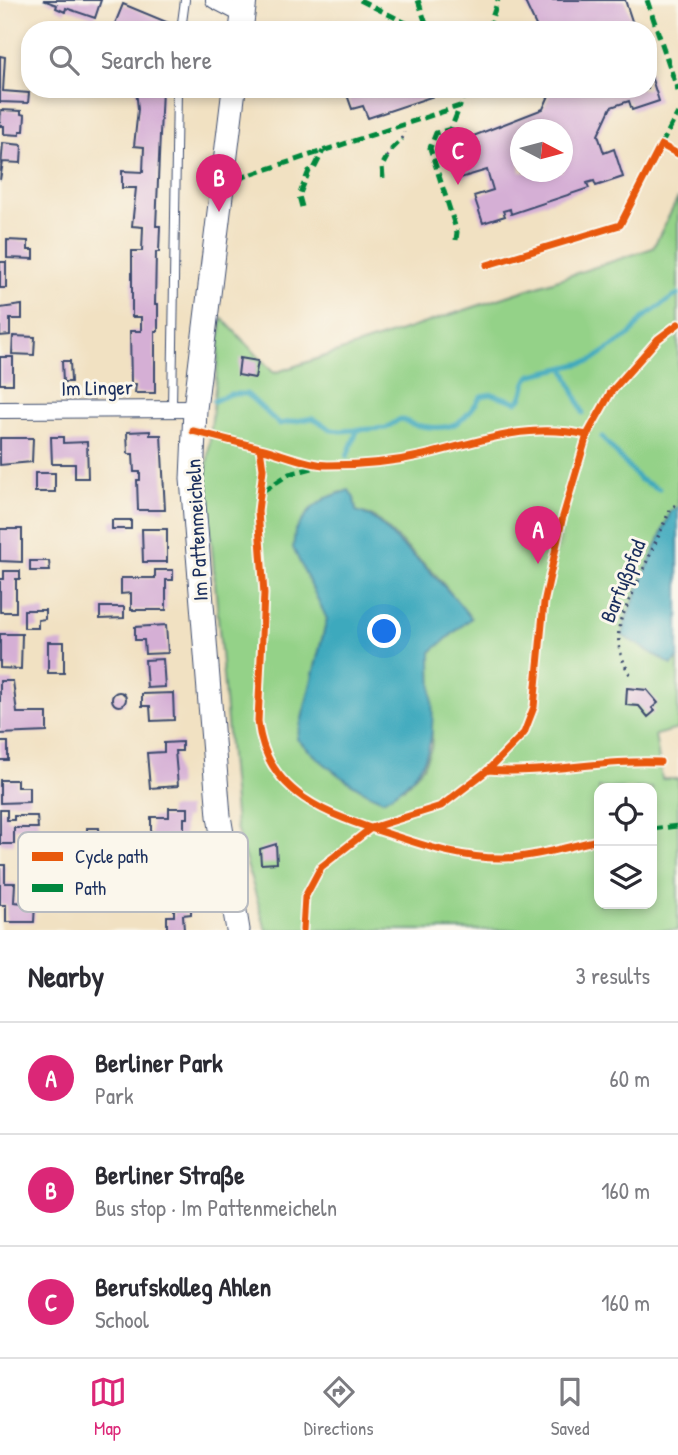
<!DOCTYPE html>
<html lang="en">
<head>
<meta charset="utf-8">
<style>
  body { margin:0; font-family:"Patrick Hand",sans-serif; background:#f7f7f7; color:#2b2b33 }
  .controls { position:absolute; right:21px; bottom:21px; display:grid; overflow:hidden; border-radius:14px; box-shadow:0 4px 10px #0003 }
  .controls button { width:63px; height:63px; display:grid; place-items:center; padding:0; border:0; border-bottom:2px solid #e1e1e2; background:#fff; color:#2b2b33; font:35px sans-serif }
  .compass { position:absolute; left:510px; top:119px; width:63px; height:63px; border-radius:50%; background:#fff; box-shadow:0 4px 10px #0003; rotate:96deg }
  .you { position:absolute; left:385px; top:632px; width:24px; height:24px; margin:-18px; border:5px solid #fff; border-radius:50%; background:#1a73e8; box-shadow:0 0 0 10px #1a73e833 }
  .badge { display:grid; place-items:center; width:46px; height:46px; border-radius:50%; background:#db2777; color:#fff; font-size:23px; font-weight:700 }
  .pin { position:absolute; translate:-50% -58px; filter:drop-shadow(0 2px 4px #0008) }
  .pin::after { content:''; position:absolute; top:37px; width:24px; height:21px; background:inherit; clip-path:polygon(0 0,100% 0,50% 100%) }
  .list { margin:0; padding:0; list-style:none }
  h2 { display:flex; justify-content:space-between; align-items:center; height:91px; margin:0; padding:0 28px; font-size:30px }
  h2 small { font-size:23px; font-weight:400; color:#7c7c81 }
  .list li { display:grid; grid-template-columns:46px 1fr auto; gap:21px; align-items:center; box-sizing:border-box; height:112px; padding:0 28px; border-top:2px solid #e1e1e2 }
  .list b { display:block; font-size:26px; white-space:nowrap }
  .list p { margin:0; font-size:23px; white-space:nowrap; color:#7c7c81 }
  .list em { font-size:23px; font-style:normal; color:#7c7c81 }
  .icon { flex:none; width:38px; height:38px; fill:none; stroke:currentColor; stroke-width:2; stroke-linecap:round; stroke-linejoin:round }
  .map { position:relative; flex:none; width:678px; height:930px; overflow:hidden }
  .search { position:absolute; background:#fff; box-shadow:0 4px 10px #0003; left:21px; right:21px; top:21px; height:77px; display:flex; align-items:center; gap:18px; box-sizing:border-box; padding:0 24px; border-radius:28px; color:#7c7c81; font-size:26px }
  .sheet { height:427px; background:#fff }
  nav { display:flex; justify-content:space-around; align-items:center; box-sizing:border-box; height:98px; border-top:2px solid #e1e1e2; background:#fff; font-size:19px; color:#7c7c81 }
  nav a { display:grid; justify-items:center; gap:4px }
  nav .on { color:#db2777 }
  .map>svg:first-child { display:block }
  .green { fill:#94d288; stroke:#588073; stroke-width:2; fill-rule:evenodd }
  .water { fill:#3da9bd; stroke:#2c6c8e; stroke-width:2 }
  .lines { fill:none; stroke-linecap:round; stroke-linejoin:round }
  .stream { stroke:#3da9bd; stroke-width:5 }
  .building { fill:#d5afd5; fill-rule:evenodd }
  .lane-casing { stroke:#3b4a6d; stroke-width:10 }
  .street-casing { stroke:#3b4a6d; stroke-width:18 }
  .secondary-casing { stroke:#3b4a6d; stroke-width:25 }
  .path { stroke:#3b4a6d; stroke-width:3.5; stroke-dasharray:2 5; stroke-linecap:butt }
  .lane { stroke:#fff; stroke-width:8 }
  .street { stroke:#fff; stroke-width:16 }
  .secondary { stroke:#fff; stroke-width:23 }
  .quiet { stroke:#00873e; stroke-width:5; stroke-dasharray:10 5; stroke-linecap:butt }
  .cycleway-casing { stroke:#fbf7ec; stroke-width:11 }
  .cycleway { stroke:#e8590c; stroke-width:7 }
  .labels { text-anchor:middle; stroke-width:6; stroke-linejoin:round; paint-order:stroke }
  .street-label { font-size:21px; fill:#1b2f5e; stroke:#fbf7ec }
  .key { fill:#fbf7ec; stroke:#b8bbc1; stroke-width:2 }
  .key-label { font-size:19px; fill:#1b2f5e }
</style>
</head>
<body>
<div class="map">
<svg width="678" height="930" viewBox="0 0 678 930">
  <rect width="100%" height="100%" fill="#fbf7ec"/>
  <filter id="ink" filterUnits="userSpaceOnUse"><feTurbulence type="fractalNoise" baseFrequency=".0143" numOctaves="2"/><feDisplacementMap in="SourceGraphic" scale="14" xChannelSelector="R" yChannelSelector="G"/><feConvolveMatrix kernelMatrix="1 2 1 2 8 2 1 2 1" color-interpolation-filters="sRGB"/></filter>
  <filter id="wash" filterUnits="userSpaceOnUse"><feTurbulence type="fractalNoise" baseFrequency=".00686" numOctaves="4" result="noise"/><feDisplacementMap in="SourceGraphic" scale="28" xChannelSelector="R" yChannelSelector="G"/><feGaussianBlur stdDeviation="1.57" result="paint"/><feColorMatrix in="noise" values="0 0 0 0 0 0 0 0 0 0 0 0 0 0 0 0 0 1.4 0 .05"/><feComposite in="paint" operator="in"/></filter>
  <g filter="url(#wash)">
    <rect width="100%" height="100%" fill="#f1e1c2"/>
    <path class="green" d="M678,198V507L671,511L626,619L672,665L678,658V729L655,735L662,779H678V930H266L236,827L206,478L222,318L274,373L653,248ZM340,492L354,498L356,511L373,516L385,527L436,575L471,618L431,652L432,746L423,767L404,788L346,780L297,739L327,619L295,532L310,510ZM599,788H652V904H599Z"/>
    <path class="water" d="M349,490L354,498L356,511C377,517 384,528 399,543C426,566 449,590 471,618L431,652C430,716 448,764 383,800C350,787 322,763 297,739L327,619L293,548L295,531L310,510L326,498Z
      M678,507V658L672,665L623,636L626,619L671,511Z"/>
    <g class="lines">
      <path class="stream" d="M565,370L583,413
        M214,401L230,394H247L279,424L313,418L332,430L341,431L386,428L400,419C406,420 409,424 415,425C450,432 462,426 481,396L492,394L517,402C527,396 521,382 532,375L591,361L630,335L644,317L678,294
        M602,437L639,479L659,489
        M347,456L358,429"/>
    </g>
    <g id="blocks">
      <path class="building" d="M43,0H101L95,18L66,8L65,12L56,8L57,5Z
        M524,0H625L635,30H538Z
        M123,4L169,23L167,30H124L114,26Z
        M0,56L5,57L3,91L29,93L28,103L0,102Z
        M649,70L659,101L632,110L629,101L611,107L598,135L604,153L614,149L623,177L596,186L594,181L587,183L589,188L511,214L510,209L503,211L505,216L483,223L474,196L493,190L487,170L460,178L450,145L543,109L552,89H648ZM520,130H562V172H520Z
        M136,89H162L156,226H160L159,252H156L155,304H158V331H155V393H135L136,384H131L130,331H141V317H132V251H142L143,227L132,226L136,188H122V171L143,172L144,147L134,146L138,109Z
        M345,89H441L443,93L368,118L363,106L352,109Z
        M1,110L21,111V114L25,115L24,131H20V135L4,134V126H0Z
        M3,143L22,145L21,163L3,162L0,180Z
        M7,240L28,241V250H34V259L7,258Z
        M0,262H6V288H0Z
        M22,305V319H10V335L0,336V308Z
        M13,336L35,337L34,355L12,354Z
        M0,357H13V384H0Z
        M240,358L258,361L255,378L238,375Z
        M62,361H70L71,382H63Z
        M150,431V435H161L165,510H138L137,480H140V472H134L133,454H128L127,432Z
        M51,437H63V443L87,442L88,478H75V464H52Z
        M0,438H33L32,462L0,465Z
        M35,473H55V492H35Z
        M112,520H131V529H112Z
        M0,529H22V562L0,561Z
        M142,529H167V562H143Z
        M30,561H49L50,571H30Z
        M155,570H173V580H166V610H131V593L121,594V578H155Z
        M4,571H20V579H16V612H0V579H4Z
        M100,607H124V618L100,619Z
        M24,610H45V619L38,620V628H24Z
        M166,625L168,653L145,654L144,640H135V627Z
        M0,634H22L21,669L0,668Z
        M48,642H64V673H48Z
        M163,659L165,687L147,688L145,660Z
        M0,681H13L17,713H47V732L0,734Z
        M627,688L647,690L658,703L652,708L655,711L648,717L639,706L626,705Z
        M112 699a7 7 0 1 1 14 0a7 7 0 1 1-14 0Z
        M173,693L174,720L151,721L150,706H142V694Z
        M0,742H8V760H0Z
        M182,742V751H175L178,786L150,788L147,753L164,752V743Z
        M0,780H17V787H29V802L0,803Z
        M169,808H188V818H184V845H151V817H169Z
        M0,810H7V820H14V816H37L38,828H14V844H0Z
        M87,828H99L100,841H112V854H87Z
        M276,844L277,863L261,864L260,849Z
        M0,865H5V883H15L14,902L35,904L34,922H6V905H0Z
        M191,906V914L183,915L184,930H167V916H174V907Z"/>
    </g>
  </g>
  <g filter="url(#ink)">
    <use href="#blocks" fill-opacity="0" stroke="#3b4a6d" stroke-width="2"/>
    <g class="lines">
      <g class="lane-casing">
        <path id="lane" d="M181,30L185,0
          M172,408L177,89"/>
      </g>
      <g class="street-casing">
        <path id="street" d="M214,0L243,15
          M0,410L195,409"/>
      </g>
      <g class="secondary-casing">
        <path id="secondary" d="M241,30L245,0
          M234,89L195,409L192,479L219,816L238,930"/>
      </g>
      <path class="path" d="M402,139L404,132
        M387,157L391,150
        M630,674C619,657 616,638 621,619L671,508L678,504"/>
      <use href="#lane" class="lane"/>
      <use href="#street" class="street"/>
      <use href="#secondary" class="secondary"/>
      <path class="quiet" d="M360,0L420,30
        M418,0L428,30
        M647,0L678,91
        M488,30L498,0
        M661,145L678,113
        M391,150L402,139
        M223,178L237,179L460,106L466,89
        M383,178L382,166L387,157
        M302,207L299,196L309,171L314,169L323,151
        M456,240L457,232L430,148L436,133L451,129L460,106
        M263,491L289,474L313,468
        M652,829L678,826"/>
      <g class="cycleway-casing">
        <path id="cycleway" d="M487,265L620,225L661,145L678,154
          M193,431L260,448L263,469L258,511L264,594L258,721C266,797 333,816 395,836C431,848 467,859 505,858C535,857 569,846 599,840
          M260,448C281,453 307,465 328,465C359,465 394,462 424,455C483,441 526,422 587,435
          M488,770C545,775 602,759 660,762
          M303,930L305,897L321,867L371,828L441,806L488,770L524,733L534,707L544,603L562,520L587,435L611,392L658,339L678,324"/>
      </g>
      <use href="#cycleway" class="cycleway"/>
    </g>
  </g>
  <g class="labels">
    <g class="street-label">
      <text transform="translate(97 388) rotate(-1)" y="7">Im Linger</text>
      <text transform="translate(197 530) rotate(-93)" y="7">Im Pattenmeicheln</text>
      <text transform="translate(623 581) rotate(-68)" y="7">Barfußpfad</text>
    </g>
  </g>
  <rect x="18" y="832" width="230" height="80" rx="10" class="key"/>
  <rect x="32" y="852" width="31" height="9" fill="#e8590c"/>
  <rect x="32" y="884" width="31" height="8" fill="#00873e"/>
  <g class="key-label">
    <text x="75" y="863">Cycle path</text>
    <text x="75" y="895">Path</text>
  </g>
</svg>
<div class="controls">
<button><svg class="icon" aria-label="locate" viewBox="0 0 24 24"><circle cx="12" cy="12" r="6"/><path d="M12 2v4M12 18v4M2 12h4M18 12h4"/></svg></button>
<button><svg class="icon" aria-label="layers" viewBox="0 0 24 24"><path d="M12 4l9 5-9 5-9-5zM3 14l9 5 9-5"/></svg></button>
</div>
<svg class="compass" viewBox="-18 -18 36 36"><path d="M0-13l5 13h-10z" fill="#e53935"/><path d="M0 13l5-13h-10z" fill="#7c7c81"/></svg>
<div class="you"></div>
<div class="pin badge" style="left:538px;top:564px">A</div>
<div class="pin badge" style="left:219px;top:212px">B</div>
<div class="pin badge" style="left:458px;top:185px">C</div>
<div class="search"><svg class="icon" aria-label="search" viewBox="0 0 24 24"><circle cx="10" cy="10" r="6"/><path d="M15 15l6 6"/></svg>Search here</div>
</div>
<section class="sheet">
<h2>Nearby<small>3 results</small></h2>
<ul class="list">
<li><span class="badge">A</span><div><b>Berliner Park</b><p>Park</p></div><em>60 m</em></li>
<li><span class="badge">B</span><div><b>Berliner Straße</b><p>Bus stop · Im Pattenmeicheln</p></div><em>160 m</em></li>
<li><span class="badge">C</span><div><b>Berufskolleg Ahlen</b><p>School</p></div><em>160 m</em></li>
</ul>
</section>
<nav>
<a class="on"><svg class="icon" aria-label="map" viewBox="0 0 24 24"><path d="M3 6l6-2 6 2 6-2v14l-6 2-6-2-6 2zM9 4v14M15 6v14"/></svg>Map</a>
<a><svg class="icon" aria-label="directions" viewBox="0 0 24 24"><path d="M12 3l9 9-9 9-9-9zM9 14v-3h6M13 9l2 2-2 2"/></svg>Directions</a>
<a><svg class="icon" aria-label="saved" viewBox="0 0 24 24"><path d="M7 4h10v16l-5-4-5 4z"/></svg>Saved</a>
</nav>
</body>
</html>
